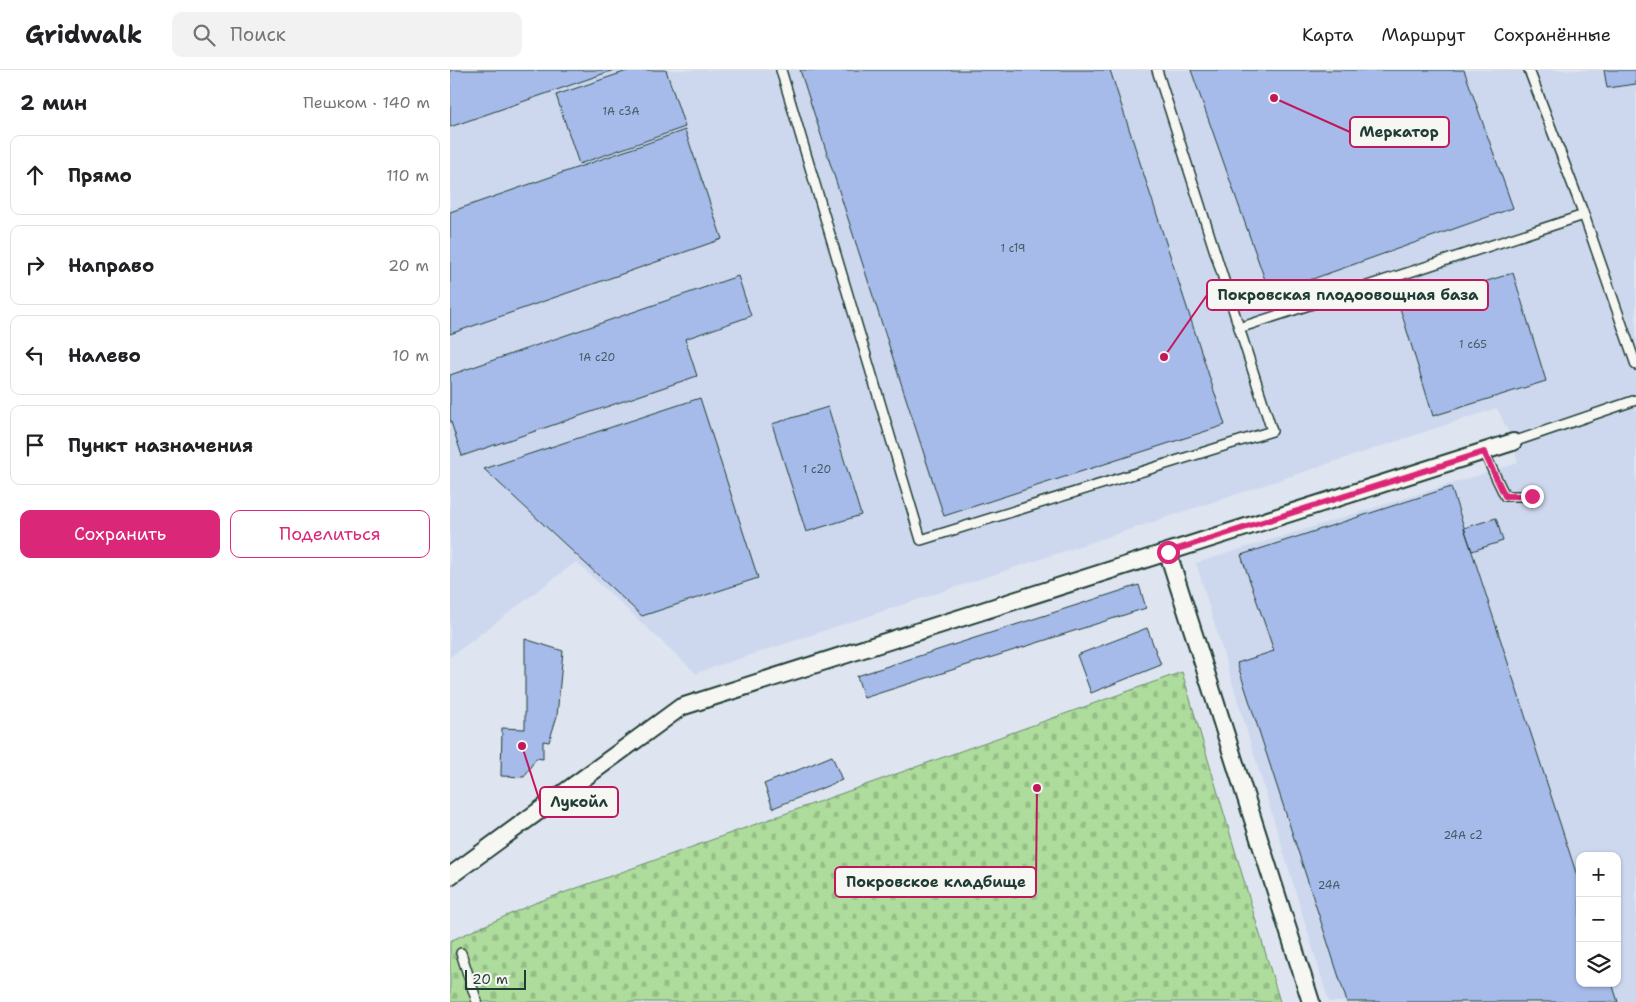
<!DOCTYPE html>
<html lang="ru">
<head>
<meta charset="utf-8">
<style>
  body { margin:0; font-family:"Shantell Sans",sans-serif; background:#f2f2f2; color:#202124 }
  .controls { position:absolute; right:15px; bottom:15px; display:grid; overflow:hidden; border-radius:10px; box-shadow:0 1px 4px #0004 }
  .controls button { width:45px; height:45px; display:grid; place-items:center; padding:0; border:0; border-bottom:1px solid #e0e0e0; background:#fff; color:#202124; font:25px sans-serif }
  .scale { position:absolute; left:15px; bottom:12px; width:61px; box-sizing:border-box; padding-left:5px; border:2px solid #1f3d34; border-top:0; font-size:14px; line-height:18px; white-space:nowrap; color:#1f3d34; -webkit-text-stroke:4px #f6f6f2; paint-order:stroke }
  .stop { position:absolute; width:15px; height:15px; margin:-11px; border:4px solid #db2777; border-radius:50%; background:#fff }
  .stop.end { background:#db2777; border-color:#fff; box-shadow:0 1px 5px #0008 }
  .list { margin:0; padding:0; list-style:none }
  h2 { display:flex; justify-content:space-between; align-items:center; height:65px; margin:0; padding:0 20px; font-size:21px }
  h2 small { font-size:16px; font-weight:400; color:#757577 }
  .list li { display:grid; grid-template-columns:32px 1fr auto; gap:15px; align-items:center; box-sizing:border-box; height:80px; margin:0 10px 10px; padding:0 10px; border:1px solid #e0e0e0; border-radius:10px }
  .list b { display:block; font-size:19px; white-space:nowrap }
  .list em { font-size:16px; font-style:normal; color:#757577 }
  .actions { display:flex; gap:10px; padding:15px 20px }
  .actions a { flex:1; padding:11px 0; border:1px solid #db2777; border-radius:10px; text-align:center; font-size:18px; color:#db2777 }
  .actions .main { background:#db2777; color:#fff }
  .icon { flex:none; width:28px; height:28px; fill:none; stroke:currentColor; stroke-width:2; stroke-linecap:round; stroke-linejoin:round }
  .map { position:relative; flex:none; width:1186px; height:932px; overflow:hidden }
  header { display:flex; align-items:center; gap:30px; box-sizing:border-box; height:70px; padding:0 25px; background:#fff; border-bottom:1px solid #e0e0e0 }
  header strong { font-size:24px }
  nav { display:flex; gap:28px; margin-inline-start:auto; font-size:18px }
  .search { width:350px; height:45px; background:#f2f2f2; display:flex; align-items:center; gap:12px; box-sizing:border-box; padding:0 18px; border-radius:10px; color:#757577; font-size:19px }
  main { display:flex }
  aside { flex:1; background:#fff }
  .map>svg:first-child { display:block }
  .built { fill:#cdd8ee; fill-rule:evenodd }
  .cemetery { fill:url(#cemetery-stones); stroke:#668c68 }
  .building { fill:#a6bbea; stroke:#1f3d34 }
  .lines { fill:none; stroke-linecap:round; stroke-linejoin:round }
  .service-casing { stroke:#1f3d34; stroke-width:12 }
  .minor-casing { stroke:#1f3d34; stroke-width:20 }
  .service { stroke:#f6f6f2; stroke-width:9 }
  .minor { stroke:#f6f6f2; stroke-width:16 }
  .route { stroke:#db2777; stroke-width:6 }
  .labels { text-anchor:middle; stroke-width:4.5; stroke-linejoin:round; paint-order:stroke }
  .number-label { font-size:11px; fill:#415c62 }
  .leader { fill:none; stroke:#c2185b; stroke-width:2 }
  .callout-dot { fill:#c2185b; stroke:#f6f6f2; stroke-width:2 }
  .callout { fill:#f6f6f2; stroke:#c2185b; stroke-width:2 }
  .callout-label { font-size:15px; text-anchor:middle; font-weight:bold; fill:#1f3d34 }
</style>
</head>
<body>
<header>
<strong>Gridwalk</strong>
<div class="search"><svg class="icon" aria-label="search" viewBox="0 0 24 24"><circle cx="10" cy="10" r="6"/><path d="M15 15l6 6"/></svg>Поиск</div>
<nav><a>Карта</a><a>Маршрут</a><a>Сохранённые</a></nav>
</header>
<main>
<aside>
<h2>2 мин<small>Пешком · 140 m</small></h2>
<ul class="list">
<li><svg class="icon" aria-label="ahead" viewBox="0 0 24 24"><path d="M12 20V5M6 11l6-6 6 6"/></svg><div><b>Прямо</b></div><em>110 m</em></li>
<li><svg class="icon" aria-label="right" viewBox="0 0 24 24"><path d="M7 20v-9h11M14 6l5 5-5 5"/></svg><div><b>Направо</b></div><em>20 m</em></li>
<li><svg class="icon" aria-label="left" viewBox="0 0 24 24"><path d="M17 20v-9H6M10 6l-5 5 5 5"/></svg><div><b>Налево</b></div><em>10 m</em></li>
<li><svg class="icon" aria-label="arrive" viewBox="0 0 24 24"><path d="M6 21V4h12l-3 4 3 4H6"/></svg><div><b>Пункт назначения</b></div></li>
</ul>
<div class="actions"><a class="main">Сохранить</a><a>Поделиться</a></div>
</aside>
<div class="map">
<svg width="1186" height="932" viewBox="0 0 1186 932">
  <defs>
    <pattern id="cemetery-stones" width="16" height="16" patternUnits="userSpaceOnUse" patternTransform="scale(1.25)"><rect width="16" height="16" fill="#aedc9c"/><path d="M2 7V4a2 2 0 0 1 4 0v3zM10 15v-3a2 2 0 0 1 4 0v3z" fill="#95be87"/></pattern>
  </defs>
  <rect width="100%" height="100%" fill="#dee4f0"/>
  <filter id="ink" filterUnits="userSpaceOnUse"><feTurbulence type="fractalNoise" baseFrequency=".02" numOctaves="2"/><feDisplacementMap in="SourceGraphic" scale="10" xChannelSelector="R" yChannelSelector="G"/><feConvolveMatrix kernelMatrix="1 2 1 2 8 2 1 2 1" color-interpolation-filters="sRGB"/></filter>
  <g filter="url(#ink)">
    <path class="built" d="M0,0H1186V932H879L746,493L1068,393L1063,372L1047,338L246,603L126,492L0,587ZM1130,786H1167V913H1130Z"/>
    <path class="cemetery" d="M732,602L830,932H0V871L85,833Z"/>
    <path class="building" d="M0,0H164L0,57Z
      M180,0H216L235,57L129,94L106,25Z
      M350,0H660L775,355L494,446Z
      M741,0H1014L1063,138L820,224Z
      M1154,0H1186V14L1157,18Z
      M235,60L272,169L0,264V142Z
      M1063,203L1096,311L983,346L950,238Z
      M288,206L301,246L235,269L247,306L12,386L0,349V305Z
      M250,328L308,508L192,546L34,399Z
      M378,337L411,445L356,462L322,354Z
      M1001,417L1130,815V913H1162L1168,932H897L787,593L824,581L791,485Z
      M1046,448L1053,471L1022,481L1014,458Z
      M689,515L696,538L414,628L407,606Z
      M697,558L711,595L641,623L627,585Z
      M75,569L113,581L107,646L99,672L93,671V689L86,688L74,707L51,706L52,658L75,659Z
      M382,686L392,710L323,738L314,714Z"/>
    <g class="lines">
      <g class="service-casing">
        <path id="service" d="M331,0L471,470L822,361L707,0
          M1079,0L1134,145L1186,295
          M789,258L1134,145
          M1063,372L1186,330
          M1034,382L1055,426H1082
          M11,883L27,932"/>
      </g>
      <g class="minor-casing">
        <path id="minor" d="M718,483L861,932
          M0,806L231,637L1063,372"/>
      </g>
      <use href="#service" class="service"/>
      <use href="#minor" class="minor"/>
    </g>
  </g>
  <g class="lines" filter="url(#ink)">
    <path class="route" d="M718,482L1034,382L1055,426H1082"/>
  </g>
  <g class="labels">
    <g class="number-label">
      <text x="171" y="45">1А с3А</text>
      <text x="563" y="182">1 с19</text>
      <text x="1023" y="278">1 с65</text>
      <text x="147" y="291">1А с20</text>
      <text x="367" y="403">1 с20</text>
      <text x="1013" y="769">24А с2</text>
      <text x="879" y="819">24А</text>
    </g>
  </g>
  <path class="leader" d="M824 28L900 62M714 287L757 225M72 676L90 732M587 718L586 812"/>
  <g class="callout-dot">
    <circle cx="824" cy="28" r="5"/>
    <circle cx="714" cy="287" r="5"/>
    <circle cx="72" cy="676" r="5"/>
    <circle cx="587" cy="718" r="5"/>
  </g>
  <g class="callout">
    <rect x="900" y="47" width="99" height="30" rx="5"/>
    <rect x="757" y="210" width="281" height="30" rx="5"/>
    <rect x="90" y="717" width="78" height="30" rx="5"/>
    <rect x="385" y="797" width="201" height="30" rx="5"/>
  </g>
  <g class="callout-label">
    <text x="949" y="67">Меркатор</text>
    <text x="898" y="230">Покровская плодоовощная база</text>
    <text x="129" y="737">Лукойл</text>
    <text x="486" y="817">Покровское кладбище</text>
  </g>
</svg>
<div class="controls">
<button>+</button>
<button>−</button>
<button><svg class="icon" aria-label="layers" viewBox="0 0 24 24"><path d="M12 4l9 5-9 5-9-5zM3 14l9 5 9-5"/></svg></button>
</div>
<div class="scale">20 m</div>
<div class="stop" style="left:718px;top:482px"></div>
<div class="stop end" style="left:1082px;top:426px"></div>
</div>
</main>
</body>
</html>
